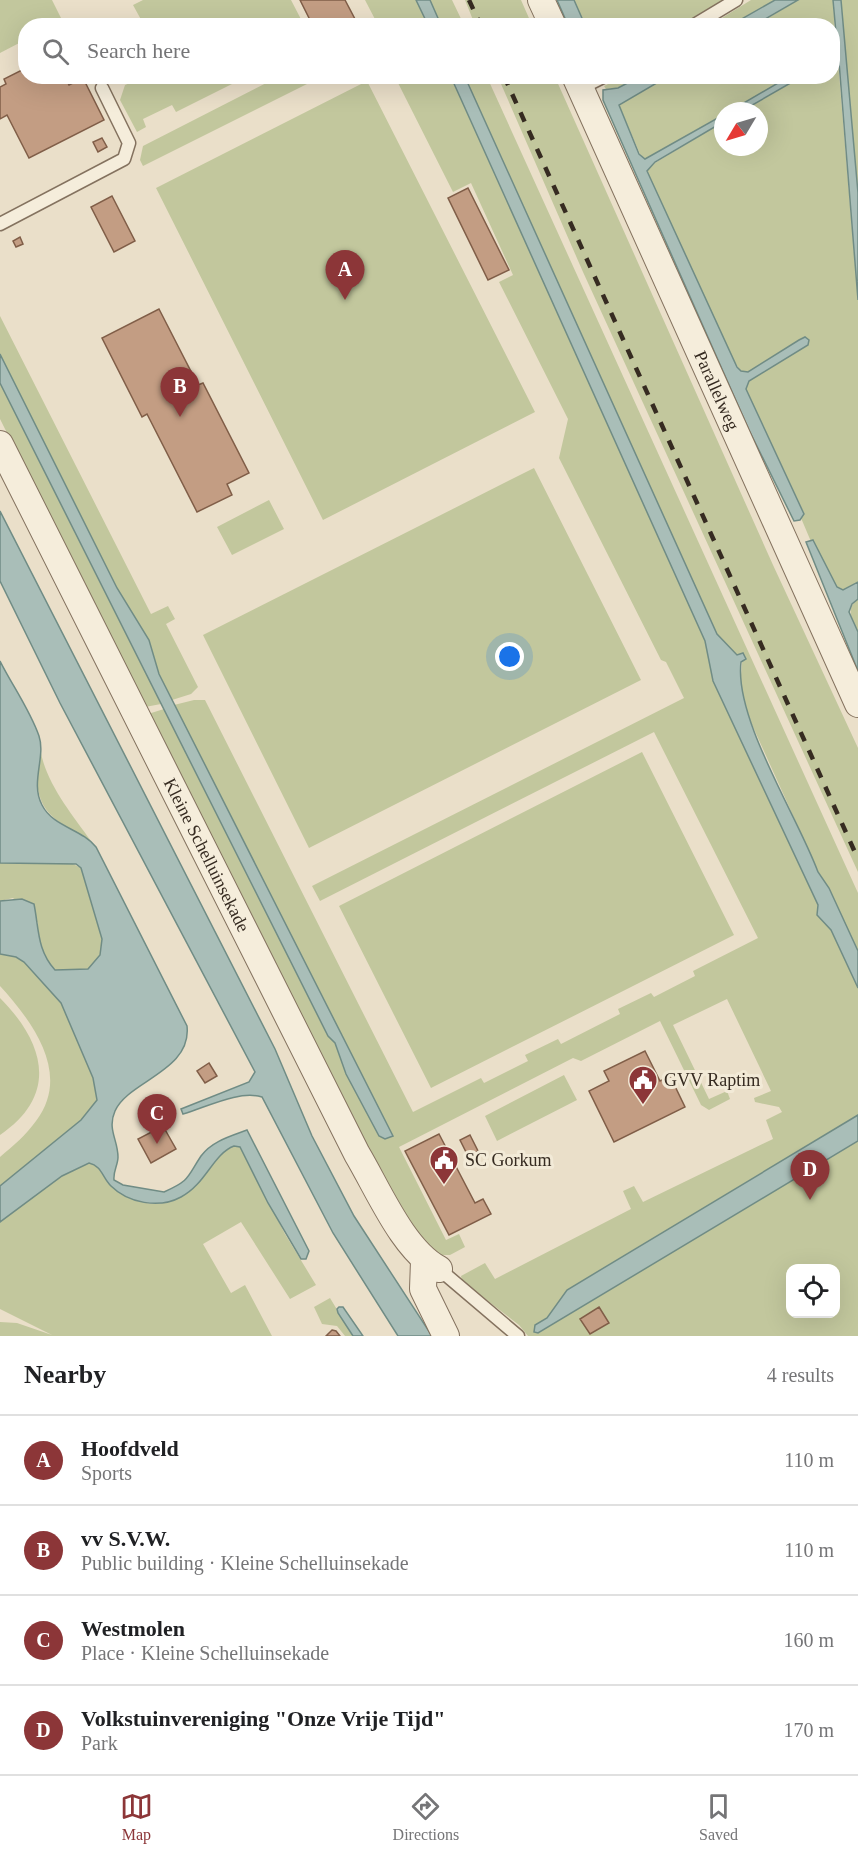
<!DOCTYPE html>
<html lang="en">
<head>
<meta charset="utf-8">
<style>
  body { margin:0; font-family:Georgia,serif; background:#f6f6f6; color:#202124 }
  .controls { position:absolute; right:18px; bottom:18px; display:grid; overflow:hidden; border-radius:12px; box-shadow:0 6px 24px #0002 }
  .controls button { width:54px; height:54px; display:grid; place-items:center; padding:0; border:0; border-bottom:2px solid #e0e0e0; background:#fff; color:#202124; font:30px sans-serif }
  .compass { position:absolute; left:714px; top:102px; width:54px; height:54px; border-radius:50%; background:#fff; box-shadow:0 6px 24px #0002; rotate:232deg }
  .you { position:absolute; left:510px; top:657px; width:21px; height:21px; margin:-15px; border:4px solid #fff; border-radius:50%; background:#1a73e8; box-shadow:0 0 0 9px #1a73e833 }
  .badge { display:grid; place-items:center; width:39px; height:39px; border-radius:50%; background:#8c3638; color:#fff; font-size:20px; font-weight:700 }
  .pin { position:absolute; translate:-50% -50px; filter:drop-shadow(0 2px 3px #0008) }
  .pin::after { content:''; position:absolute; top:32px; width:21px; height:18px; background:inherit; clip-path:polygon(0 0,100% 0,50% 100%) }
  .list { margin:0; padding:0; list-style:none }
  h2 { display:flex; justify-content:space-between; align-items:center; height:78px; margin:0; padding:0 24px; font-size:26px }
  h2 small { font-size:20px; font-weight:400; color:#757577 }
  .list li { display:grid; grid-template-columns:39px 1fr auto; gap:18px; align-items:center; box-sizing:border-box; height:90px; padding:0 24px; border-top:2px solid #e0e0e0 }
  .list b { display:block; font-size:22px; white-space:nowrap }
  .list p { margin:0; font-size:20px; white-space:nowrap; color:#757577 }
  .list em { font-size:20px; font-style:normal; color:#757577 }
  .icon { flex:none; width:33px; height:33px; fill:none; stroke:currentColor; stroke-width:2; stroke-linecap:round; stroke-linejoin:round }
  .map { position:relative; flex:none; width:858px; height:1336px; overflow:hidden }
  .search { position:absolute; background:#fff; box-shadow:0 6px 24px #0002; left:18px; right:18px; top:18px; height:66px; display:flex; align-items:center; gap:15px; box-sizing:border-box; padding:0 21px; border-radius:24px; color:#757577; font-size:22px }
  .sheet { height:438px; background:#fff }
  nav { display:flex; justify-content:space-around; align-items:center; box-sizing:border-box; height:84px; border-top:2px solid #e0e0e0; background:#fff; font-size:16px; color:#757577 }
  nav a { display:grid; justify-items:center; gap:3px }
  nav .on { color:#8c3638 }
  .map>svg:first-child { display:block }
  .green { fill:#c2c79d; fill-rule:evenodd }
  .water { fill:#a9beb8; stroke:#708c85; stroke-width:1.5 }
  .building { fill:#c39d83; stroke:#805e48; stroke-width:1.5 }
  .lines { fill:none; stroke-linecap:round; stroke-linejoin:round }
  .lane-casing { stroke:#84725f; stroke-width:15 }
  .street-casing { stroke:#84725f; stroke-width:28 }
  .lane { stroke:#f5eddb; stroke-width:12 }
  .street { stroke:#f5eddb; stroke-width:26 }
  .rail { stroke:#362b21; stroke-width:4.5; stroke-dasharray:10 10; stroke-linecap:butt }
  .labels { text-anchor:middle; stroke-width:6; stroke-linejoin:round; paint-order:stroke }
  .street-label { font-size:18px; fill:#362b21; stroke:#f2ead7 }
  .poi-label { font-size:18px; fill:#362b21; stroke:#f2ead7; text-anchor:start }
</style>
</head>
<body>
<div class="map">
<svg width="858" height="1336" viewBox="0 0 858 1336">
  <rect width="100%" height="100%" fill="#eadfc9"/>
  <path class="green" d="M0,0H52L63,22L55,25L26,26L25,40L0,53Z
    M143,0H291L304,25H144L133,5Z
    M365,0H416L428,25H378Z
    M430,0H452L464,25H441Z
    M465,0H521L532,25H475Z
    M574,0H724L681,26L585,25Z
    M751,0H775L731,25L709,26Z
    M798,0H833L836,50L833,52L832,26H755Z
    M841,0H858V193Z
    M833,60L838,62L858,300V591L837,603L801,518L804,513L746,389L749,381L809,342L805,337L800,340L748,372L741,371L733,360L647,171L655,163L723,122V147H759V111H742L801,77L832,76Z
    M145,77V76L246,77L176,112L172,105L143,119L146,127L137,132L120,100L125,85Z
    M278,77H321L143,166L140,160L143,146Z
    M395,77H451L705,641L713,681L818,905L817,915L831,930L858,988V1115L567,1290L547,1318L535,1325L534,1332L538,1333L858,1141V1336H528L519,1325L462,1281L461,1276L485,1263L495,1279L631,1209L623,1191L634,1186L643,1202L773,1139L766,1120L782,1112L779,1107L755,1102L754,1098L771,1091L727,999L673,1025L709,1099L727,1091L730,1099L709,1110L701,1105L660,1021L581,1061L573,1058L399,1147L446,1240L459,1234L465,1247L450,1255H436L413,1226L358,1132L148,714L164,709L328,1035L335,1043L346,1074L379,1136L385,1139L383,1121L174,705L194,700H205L413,1112L481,1078L484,1083L528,1061L525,1055L558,1039L561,1044L620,1014L618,1009L651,993L654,997L695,976L693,971L758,938L654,732L320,901L312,886L684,698L666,662L661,660L559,458L568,419L499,282L513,275L471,183L453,192ZM790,1268H836V1314H790Z
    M465,77H487L858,893V951L819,873L749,718L740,686L743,653L737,655L717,634Z
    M498,77H555L773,565L858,748V872L583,272Z
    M622,77H639L618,88L606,89L604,86Z
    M667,77H790L730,111H723V115L645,159L640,154L619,105Z
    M367,81L535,412L323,520L156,188Z
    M0,316L151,614L168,606L175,619L166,624L198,687L191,694L172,700L159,674L149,640L117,588L0,354Z
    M0,383L161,704L145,707L0,419Z
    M534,468L641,680L309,848L203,635Z
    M269,500L284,529L232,555L217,527Z
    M858,599V632C852,619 845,609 858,599Z
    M40,748C45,782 71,813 91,841C61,823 37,816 37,776C37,767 40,757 40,748Z
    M642,752L734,935L431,1088L339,906Z
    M0,863H71L81,868L102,939L100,955L88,969C78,971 68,973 58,971C42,966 36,938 38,923L13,898L0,901Z
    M0,954L16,957L24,962L61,1003L93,1078L97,1100L81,1120L0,1186V1157C13,1146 26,1135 36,1121C72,1074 32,1021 0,986Z
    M0,998C45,1043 59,1095 0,1135Z
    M564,1075L577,1100L497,1141L485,1116Z
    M234,1146L240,1147L285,1234L316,1285L290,1299L241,1222L203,1244L231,1293L245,1285L272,1336H0V1322L17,1323L52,1335L0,1309V1222L62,1176L89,1163C101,1166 106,1179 116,1187C168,1228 190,1186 225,1150Z
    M330,1298L353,1336H345L337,1326L322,1324L314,1307Z"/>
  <path class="water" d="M416,0H430L441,25H428Z
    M557,0H574L585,25H568Z
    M775,0H798L755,25H731Z
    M833,0H841L858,193V300L839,62L833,60V52L837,44Z
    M790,76L801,77L742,111H730Z
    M451,77H465L717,634L737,655L743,653L746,659L741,662C734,719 797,815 818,872L829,888L858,951V988L831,930L817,915L818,905L713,681L705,641Z
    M639,77H667L619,105L639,154L645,159L723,115V122L655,162L647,171L737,367L741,371L748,372L799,340L805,337L809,340L808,345L749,381L746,389L804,514L800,520L794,521L749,430L603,100V90L618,88Z
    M0,354L117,588L149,640L159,674L393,1136L385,1139L379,1136L346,1074L335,1043L328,1036L0,383Z
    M0,511L275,1049L312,1136L354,1216L432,1336H398L333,1233L262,1097C239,1090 207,1107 183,1114L181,1109L249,1082L255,1072L60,703L0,581Z
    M813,540L837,587L843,590L858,582V599L852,604L849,612L858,632V671L806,542Z
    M0,661C12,685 30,710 39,736C46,757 30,783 42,805C53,827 82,829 96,847L187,1026C192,1071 128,1081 115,1111C107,1129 118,1140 118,1157C118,1165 113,1171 114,1180L123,1185L164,1192C191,1180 187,1177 201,1156C212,1141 231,1136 247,1130L309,1251L306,1259H301L268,1203L240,1147L234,1146C213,1154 206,1184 181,1197C159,1209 128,1203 111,1186C102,1177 102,1166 89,1163L62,1176L0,1222V1186L81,1120L97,1100L93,1078L61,1003L24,962L16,957L0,954V901L22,899L34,904C39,929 37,950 55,970L88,969L100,955L102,939L81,868L76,864L0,863Z
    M858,1115V1141L538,1333L534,1332L535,1325L547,1318L567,1290Z
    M339,1307H343L363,1336H353L338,1313L337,1309Z"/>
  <path class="building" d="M300,0H345L356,21L347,26H313Z
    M26,68V76H64L69,85L83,78L104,120L29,158L7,115L0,119V87L6,84L4,79Z
    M102,138L107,147L98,152L93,142Z
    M468,188L509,270L488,280L448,198Z
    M112,196L135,241L114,252L91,207Z
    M20,237L23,244L16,247L13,241Z
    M159,309L198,385L203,383L249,473L227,484L232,495L197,512L147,414L142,417L102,338Z
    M645,1051L660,1081L670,1076L685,1107L614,1142L589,1091L609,1081L604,1071Z
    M209,1063L217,1076L205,1083L197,1071Z
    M163,1126L176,1149L151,1163L138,1139Z
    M439,1134L475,1203L483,1199L491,1214L449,1235L405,1151Z
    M470,1135L478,1151L468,1156L460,1140Z
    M599,1307L609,1323L590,1334L580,1319Z
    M332,1330L336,1331L340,1336H326Z"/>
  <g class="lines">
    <g class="lane-casing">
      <path id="lane" d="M693,26L736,0
        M581,88L605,76
        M0,224L124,159L129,143L102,88
        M439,1269L518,1336"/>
    </g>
    <g class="street-casing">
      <g id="street">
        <path d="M541,0L553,26"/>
        <path id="s1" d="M575,76L858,704"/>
        <path id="s2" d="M0,444L357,1154C378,1189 403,1250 439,1269"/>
        <path d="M424,1261L423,1289L446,1336"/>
      </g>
    </g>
    <use href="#lane" class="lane"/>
    <use href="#street" class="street"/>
    <path class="rail" d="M469,0L481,26
      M504,76L858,859"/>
  </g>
  <defs>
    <g id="civic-pin" transform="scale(1.5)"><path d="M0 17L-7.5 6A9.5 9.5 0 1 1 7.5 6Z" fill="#8c3638" stroke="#f2ead7"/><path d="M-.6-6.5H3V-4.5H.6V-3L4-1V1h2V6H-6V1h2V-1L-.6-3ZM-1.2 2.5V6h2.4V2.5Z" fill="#fff"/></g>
  </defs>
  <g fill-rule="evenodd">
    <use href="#civic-pin" x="643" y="1080"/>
    <use href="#civic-pin" x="444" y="1160"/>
  </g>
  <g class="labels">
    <g class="street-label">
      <text dy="6" stroke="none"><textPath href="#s1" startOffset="345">Parallelweg</textPath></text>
      <text dy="6" stroke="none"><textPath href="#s2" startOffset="460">Kleine Schelluinsekade</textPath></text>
    </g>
    <g class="poi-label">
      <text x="664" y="1086">GVV Raptim</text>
      <text x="465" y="1166">SC Gorkum</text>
    </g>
  </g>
</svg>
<div class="controls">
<button><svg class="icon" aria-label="locate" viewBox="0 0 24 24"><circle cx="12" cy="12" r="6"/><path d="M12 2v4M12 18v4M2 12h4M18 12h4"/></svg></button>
</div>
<svg class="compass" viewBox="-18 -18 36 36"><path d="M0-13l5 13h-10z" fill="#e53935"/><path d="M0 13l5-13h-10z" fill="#757577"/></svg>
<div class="you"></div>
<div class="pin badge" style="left:345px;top:300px">A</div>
<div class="pin badge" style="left:180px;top:417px">B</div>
<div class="pin badge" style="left:157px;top:1144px">C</div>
<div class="pin badge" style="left:810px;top:1200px">D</div>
<div class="search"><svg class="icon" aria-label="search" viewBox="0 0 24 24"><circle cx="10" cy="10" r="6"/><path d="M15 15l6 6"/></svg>Search here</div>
</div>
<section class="sheet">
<h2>Nearby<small>4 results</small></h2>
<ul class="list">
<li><span class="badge">A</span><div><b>Hoofdveld</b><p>Sports</p></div><em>110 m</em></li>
<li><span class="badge">B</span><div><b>vv S.V.W.</b><p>Public building · Kleine Schelluinsekade</p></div><em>110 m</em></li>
<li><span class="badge">C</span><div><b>Westmolen</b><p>Place · Kleine Schelluinsekade</p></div><em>160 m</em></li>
<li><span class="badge">D</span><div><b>Volkstuinvereniging &quot;Onze Vrije Tijd&quot;</b><p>Park</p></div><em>170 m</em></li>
</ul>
</section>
<nav>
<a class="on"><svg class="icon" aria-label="map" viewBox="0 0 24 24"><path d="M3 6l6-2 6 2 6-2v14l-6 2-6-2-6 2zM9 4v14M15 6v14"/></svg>Map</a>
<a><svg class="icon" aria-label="directions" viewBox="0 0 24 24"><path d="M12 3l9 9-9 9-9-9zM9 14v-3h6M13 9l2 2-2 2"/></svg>Directions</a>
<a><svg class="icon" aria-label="saved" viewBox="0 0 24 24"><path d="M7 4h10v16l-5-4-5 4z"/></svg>Saved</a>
</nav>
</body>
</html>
